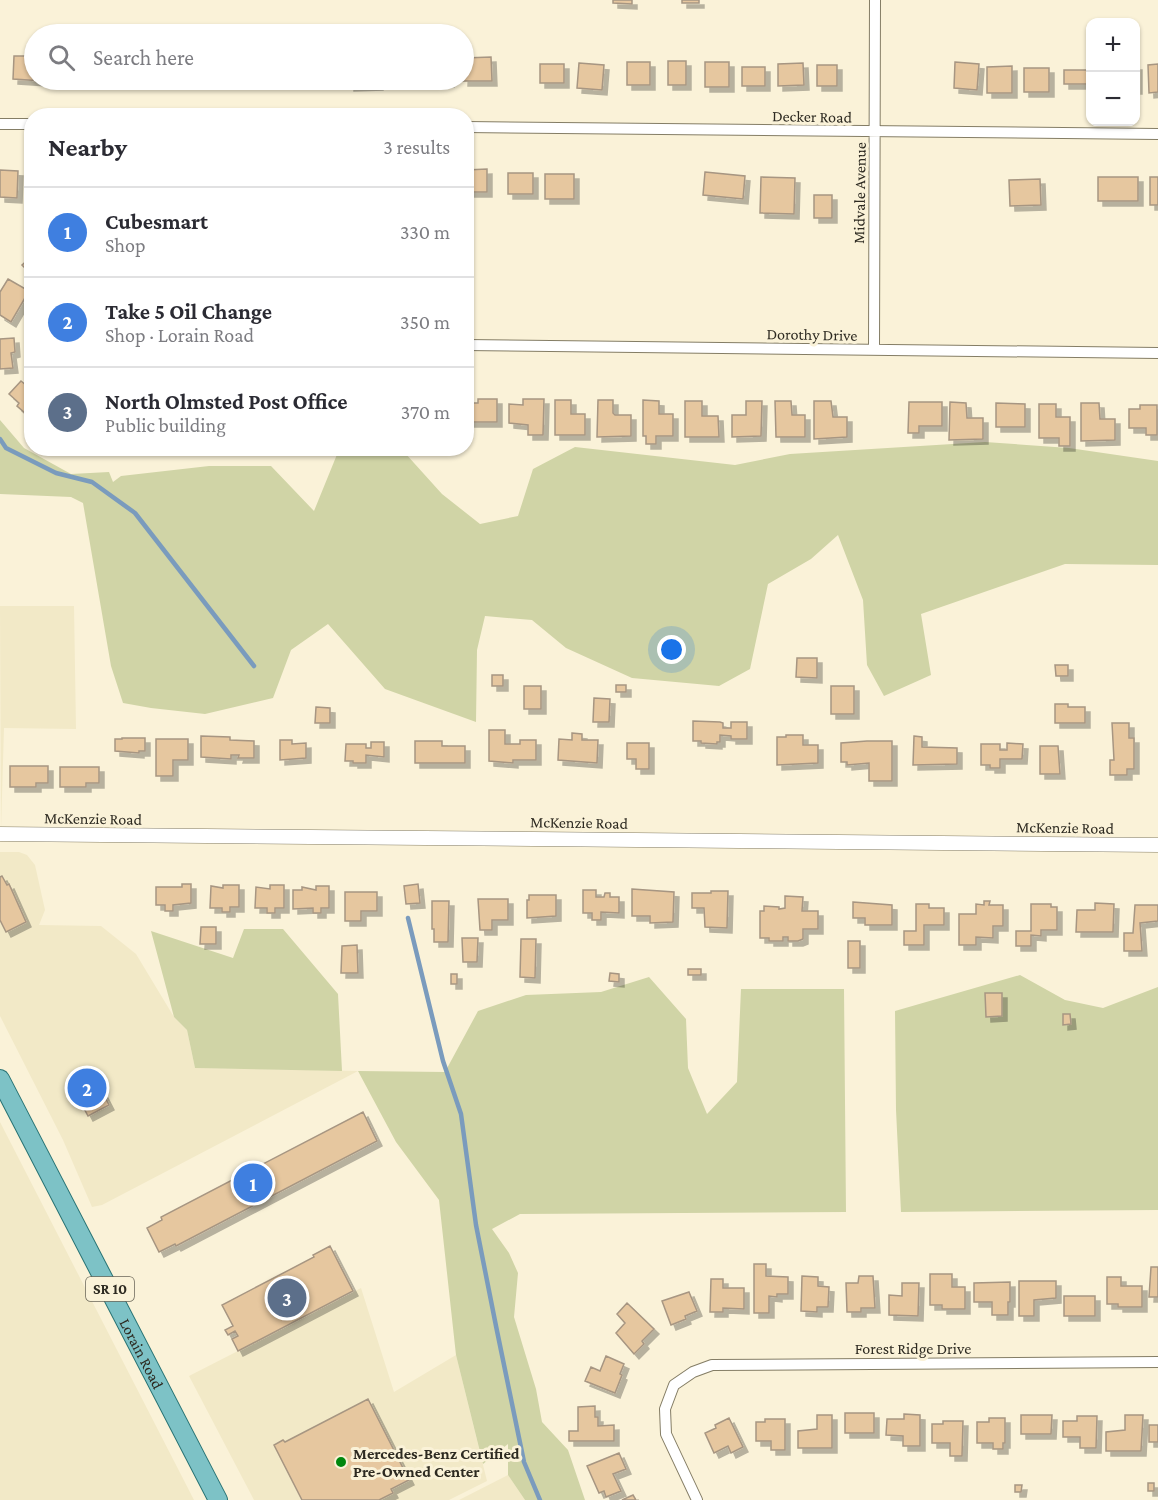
<!DOCTYPE html>
<html lang="en">
<head>
<meta charset="utf-8">
<style>
  body { margin:0; font-family:"Crimson Pro",serif; background:#f7f7f7; color:#2b2b33 }
  .controls { position:absolute; right:18px; top:18px; display:grid; overflow:hidden; border-radius:12px; box-shadow:0 2px 4px #0004 }
  .controls button { width:54px; height:54px; display:grid; place-items:center; padding:0; border:0; border-bottom:2px solid #e1e1e2; background:#fff; color:#2b2b33; font:30px sans-serif }
  .you { position:absolute; left:672px; top:650px; width:21px; height:21px; margin:-15px; border:4px solid #fff; border-radius:50%; background:#1a73e8; box-shadow:0 0 0 9px #1a73e833 }
  .badge { display:grid; place-items:center; width:39px; height:39px; border-radius:50%; background:#1a73e8; color:#fff; font-size:20px; font-weight:700 }
  .pin { position:absolute; translate:-50% -50%; border:3px solid #fff; box-shadow:0 2px 6px #0006 }
  .list { margin:0; padding:0; list-style:none }
  h2 { display:flex; justify-content:space-between; align-items:center; height:78px; margin:0; padding:0 24px; font-size:26px }
  h2 small { font-size:20px; font-weight:400; color:#7c7c81 }
  .list li { display:grid; grid-template-columns:39px 1fr auto; gap:18px; align-items:center; box-sizing:border-box; height:90px; padding:0 24px; border-top:2px solid #e1e1e2 }
  .list b { display:block; font-size:22px; white-space:nowrap }
  .list p { margin:0; font-size:20px; white-space:nowrap; color:#7c7c81 }
  .list em { font-size:20px; font-style:normal; color:#7c7c81 }
  .icon { flex:none; width:33px; height:33px; fill:none; stroke:currentColor; stroke-width:2; stroke-linecap:round; stroke-linejoin:round }
  .map { position:relative; flex:none; width:1158px; height:1500px; overflow:hidden }
  .search { position:absolute; background:#fff; box-shadow:0 2px 4px #0004; left:24px; top:24px; width:450px; height:66px; display:flex; align-items:center; gap:15px; box-sizing:border-box; padding:0 21px; border-radius:33px; color:#7c7c81; font-size:22px }
  .panel { position:absolute; background:#fff; box-shadow:0 2px 4px #0004; left:24px; top:108px; width:450px; height:348px; border-radius:24px }
  .map>svg:first-child { display:block }
  .built { fill:#f2e9c7 }
  .green { fill:#d0d4a6 }
  .lines { fill:none; stroke-linecap:round; stroke-linejoin:round }
  .stream { stroke:#7a9bbd; stroke-width:4.5 }
  .building { fill:#e6c79f; stroke:#a79682; stroke-width:1.5; filter:url(#shadow) }
  .minor-casing { stroke:#847d65; stroke-width:12 }
  .tertiary-casing { stroke:#847d65; stroke-width:15 }
  .primary-casing { stroke:#287374; stroke-width:20 }
  .minor { stroke:#fff; stroke-width:10 }
  .tertiary { stroke:#fff; stroke-width:14 }
  .primary { stroke:#7dc2c6; stroke-width:18 }
  .poi-dot { fill:#00870e; stroke:#faf2d8; stroke-width:2 }
  .labels { text-anchor:middle; stroke-width:6; stroke-linejoin:round; paint-order:stroke }
  .shield { fill:#faf2d8; stroke:#6a6658; stroke-width:1.5 }
  .shield-label { font-size:15px; font-weight:bold; fill:#2d2a21 }
  .street-label { font-size:16px; fill:#2d2a21; stroke:#faf2d8 }
  .poi-label { font-size:16px; font-weight:bold; fill:#2d2a21; stroke:#faf2d8; text-anchor:start }
</style>
</head>
<body>
<div class="map">
<svg width="1158" height="1500" viewBox="0 0 1158 1500">
  <defs>
    <filter id="shadow"><feDropShadow dx="5" dy="5" stdDeviation="0" flood-color="#0004"/></filter>
  </defs>
  <rect width="100%" height="100%" fill="#faf2d8"/>
  <path class="built" d="M0,606H74L76,729L4,728L1,829Z
    M0,852H19L27,855L35,865L45,910L39,925L101,926L136,954L174,1017L187,1030L195,1068L358,1071L102,1205L92,1207L63,1140L0,1016Z
    M0,1122L194,1500H0Z
    M361,1288L394,1392L456,1355L487,1481L449,1500H254L189,1376Z
    M508,1475L525,1500H459Z"/>
  <path class="green" d="M0,420L24,448L71,474L109,472L113,482L121,476L209,466H271L314,511L338,452L349,449L393,448L405,453L442,494L480,524L518,516L533,469L575,447L735,465L790,454L985,442L1069,448L1158,461V565L1065,564L921,614L931,675L884,696L867,665L863,600L838,535L811,559L768,584L750,669L719,686L632,678L566,648L532,620L485,616L477,650L476,722L385,689L328,624L291,650L273,698L205,714L151,708L123,703L111,666L83,503L71,497L0,494Z
    M244,929H283L338,994L342,1071L195,1068L187,1030L174,1017L151,931L233,958Z
    M1020,975L1065,1000L1103,1008L1158,987V1210L901,1212L896,1110L895,1011Z
    M649,977L686,1019L688,1068L707,1114L737,1082L741,989H844L846,1212L520,1214L492,1229L509,1253L518,1273L514,1317L536,1389L542,1422L568,1450L585,1500H525L508,1475V1444L483,1464L456,1355L439,1200L396,1142L358,1071L445,1072L478,1011L526,995L601,992Z"/>
  <g class="lines">
    <path class="stream" d="M0,439L6,448L56,473L92,482L135,513L254,666
      M408,918L443,1061L461,1114L476,1225L496,1326L524,1462L540,1500"/>
  </g>
  <path class="building" d="M613,0H632V4L613,3Z
    M682,0H699V3H682Z
    M14,56H34V80L43,81L13,79Z
    M491,57L492,81H463L464,58Z
    M668,61H686V85H668Z
    M627,62H650V85H627Z
    M705,62H729V87H705Z
    M955,62L979,64L977,90L954,88Z
    M579,63L604,65L602,90L577,88Z
    M803,63L804,85L778,86V64Z
    M540,64H564V83H540Z
    M1158,64V92L1149,93L1148,65Z
    M817,65H837V86H817Z
    M1136,65H1137V89H1136Z
    M1012,66V93H987V67Z
    M742,67H765V86H742Z
    M1024,68H1049V92H1024Z
    M1064,70H1090V84H1064Z
    M94,80H120V82L94,81Z
    M208,80H227V82L208,81Z
    M240,80H266V82L241,83Z
    M349,80H378V85L349,86Z
    M392,80H411V84H392Z
    M425,80H449V82L425,83Z
    M487,169V192H466V170Z
    M0,170L18,171L17,198L0,197Z
    M705,172L745,176L743,199L703,195Z
    M508,173H533V194H508Z
    M545,174H574V199H545Z
    M761,177L795,178L794,214L760,213Z
    M1098,177H1138V201H1098Z
    M1150,177H1158V205H1150Z
    M1040,179L1041,205L1010,206L1009,180Z
    M814,195H832V218H814Z
    M32,256V275L22,265Z
    M8,279L29,291L11,322L0,315V292Z
    M14,338L15,352L11,353L13,368L0,369V339Z
    M21,381L32,390V419L17,406L19,403L9,394Z
    M478,399H497V422H468V403H478Z
    M523,399H544L543,435H528V425L509,423V404L523,405Z
    M555,400H571V414H585V435H555Z
    M598,400H613V413L615,415H631V436L597,437Z
    M643,400L659,401V414H673V436H656V444H646V436H643Z
    M685,401H702V416H718L719,437H685Z
    M746,401H762L761,436L732,437V415H746Z
    M775,401H791L792,415H805V437H776Z
    M814,401H831L833,417H847V437L814,439Z
    M909,402H942V426H919V433H908Z
    M950,402L966,403L967,418H983V439L949,440Z
    M996,403L1025,404V427H996Z
    M1081,403H1099L1100,419H1115V440L1081,441Z
    M1039,404H1056V417H1070V446H1059V438H1039Z
    M1140,405H1157V435H1146V428H1129V409H1140Z
    M797,658H817V678L796,677Z
    M1055,665H1068V676H1056Z
    M492,675H503V686H492Z
    M616,685H626V692H616Z
    M524,686H541V709H524Z
    M831,686H854V714H831Z
    M594,698L610,699L609,722H593Z
    M1055,704H1068V707H1085V723H1055Z
    M316,707L330,708V723H315Z
    M693,721L720,722L723,723V728H731V722H747V739H731V736L720,735V742H717V744L701,743V741H693Z
    M1112,723H1129V738H1134V769H1127V775H1110V760H1114Z
    M489,730H505V744H520V740H536V760H513V763L489,761Z
    M572,733L582,734V740H598L597,763L558,760L559,739L572,740Z
    M786,735H803V745H818V763L777,765V737H786Z
    M201,736L230,737V740L254,741V758H238L239,755H231V759L201,757Z
    M914,736L922,737V747L957,748V764L913,765Z
    M122,738H145V751H139V753L115,751V739H122Z
    M156,739H188V760H173V776H156Z
    M280,740H292V744L306,743V758L280,760Z
    M415,741H442V746H465V763H415Z
    M867,741H892V781H869V763L847,765V762H841V743Z
    M371,742H384V757L366,755V763H353V761H345L346,744H366V748H371Z
    M627,743H649V769H636V759H627Z
    M1007,743L1023,744L1022,759H1000V768H990V765H981V744H1000V750H1007Z
    M1040,746H1058L1060,774H1040Z
    M10,766H48V783H36V787H10Z
    M60,767H99V783H86V787H60Z
    M2,876L7,885L9,884L26,922L6,932L0,920V877Z
    M182,884H191V903L173,905V911H165V905H156V887H182Z
    M418,884L420,903L406,904L404,886Z
    M223,885H239V907H230V912H222V908H210L211,886L223,888Z
    M270,885H284V908H275V913H267V908H255L256,887L270,889Z
    M316,886H329V908H321V913H313V908L293,909V890H302V887L316,890Z
    M632,889L674,892L673,922L650,923V916H632Z
    M583,890H596V897H604L605,893H610V897H619V913L601,912V920H592V913H583Z
    M711,891H728L727,928L705,927L704,908H692V893H711Z
    M345,892H377V911H361V921H345Z
    M529,895H556V916L527,918V900H529Z
    M785,896L803,897L802,911H818V929H803V939L798,941H788V937H783V941H769V938H760V911H764V906L779,907V909L785,908Z
    M478,899H508V920H492V930H480Z
    M432,901H449L448,942H434V929H432Z
    M984,901H990L989,905H1003V926H993V938L976,937V945H959V914H976V904L984,905Z
    M853,902L892,905V925H865V918H853Z
    M1095,903L1114,904L1113,932H1076L1077,910H1095Z
    M916,904H929V908H944V925H924V945H904V931H916Z
    M1031,904H1051V907H1057V930H1041V936L1031,935V946H1016V931H1031Z
    M1135,905H1158V921L1140,923L1142,951H1124V933H1133Z
    M201,927H216V944H200Z
    M462,938H478L477,962H463Z
    M521,939H536L535,978L520,977Z
    M848,941H860V968H848Z
    M357,945L358,973H341L342,946Z
    M688,969H701V975H688Z
    M610,973L619,974V982L609,981Z
    M451,974H457V984H451Z
    M985,993H1002V1016L986,1017Z
    M1063,1014H1070L1071,1024L1063,1025Z
    M91,1070L109,1105L88,1116L70,1082Z
    M363,1112L377,1141L176,1246L175,1244L159,1252L147,1228L162,1220L161,1217Z
    M330,1246L353,1291L238,1351L232,1339L238,1336L235,1331L228,1335L225,1330L233,1326L222,1305L314,1257L313,1255Z
    M754,1264H766V1276L788,1277V1294H777V1297L769,1296V1313H754Z
    M1151,1267H1158V1297H1149Z
    M930,1274H952V1287H965V1309H942V1305H930Z
    M802,1276L818,1277V1286L829,1287L828,1307H817V1312L801,1311Z
    M859,1276H873L875,1308H861V1312H847L846,1283H858Z
    M1107,1277H1121V1286H1142V1307H1118V1304H1107Z
    M711,1279H723V1288H744V1309L723,1308V1312H710Z
    M1019,1281H1056V1298L1034,1300V1316H1019Z
    M1010,1282V1302H1008V1315H992V1302H974V1283Z
    M902,1283H919L918,1316L889,1315V1295L902,1296Z
    M689,1292L697,1311L685,1316L686,1319L671,1325L662,1301Z
    M1064,1296H1095V1316H1064Z
    M627,1303L654,1329L642,1341L644,1344L634,1354L616,1333L625,1323L617,1314Z
    M606,1356L624,1364L620,1374L622,1375L615,1393L585,1381L591,1367L600,1371Z
    M368,1399L409,1480L391,1489L393,1493L379,1500H302L274,1445L283,1440L285,1442Z
    M595,1406V1417H598V1426L614,1425V1441H569V1431H578V1407Z
    M845,1413H874V1433H845Z
    M904,1414L920,1415V1446H903V1436L886,1435L887,1419H904Z
    M817,1415H832V1448H798V1431L817,1429Z
    M1021,1415H1052L1051,1434H1021Z
    M1125,1415H1143L1141,1451H1106V1432L1125,1430Z
    M1077,1416H1097L1096,1448H1080V1437H1063V1421H1077Z
    M729,1418L743,1447L731,1453L728,1446L714,1453L705,1433L716,1428L715,1425Z
    M989,1418H1005V1443H1003V1449H993V1443H977V1422H989Z
    M765,1419H785V1450H771V1441H756V1422H765Z
    M943,1421H963L962,1456H950V1443H932V1424H943Z
    M1149,1425H1158V1442H1149Z
    M619,1453L626,1469L613,1474L621,1491L606,1497L604,1491L599,1493L587,1466Z
    M1148,1483H1154V1491H1148Z
    M1015,1485H1022L1021,1492H1015Z
    M633,1495L636,1500H622Z"/>
  <g class="lines">
    <g class="minor-casing">
      <path id="minor" d="M0,124H32
        M466,127L1158,134
        M466,345L1158,353
        M874,350L875,0
        M697,1500L666,1434L665,1409L674,1385L693,1372L712,1365L1158,1362"/>
    </g>
    <g class="tertiary-casing">
      <path id="tertiary" d="M0,834L1158,845"/>
    </g>
    <g class="primary-casing">
      <g id="primary">
        <path id="s1" d="M0,1079L218,1500"/>
      </g>
    </g>
    <use href="#minor" class="minor"/>
    <use href="#tertiary" class="tertiary"/>
    <use href="#primary" class="primary"/>
  </g>
  <circle class="poi-dot" cx="341" cy="1462" r="6"/>
  <g class="labels">
    <rect class="shield" x="86" y="1277" width="48" height="24" rx="4.5"/>
    <g class="shield-label">
      <text x="110" y="1294">SR 10</text>
    </g>
    <g class="street-label">
      <text transform="translate(812 116) rotate(1)" y="6">Decker Road</text>
      <text transform="translate(859 193) rotate(-89)" y="6">Midvale Avenue</text>
      <text transform="translate(812 334) rotate(1)" y="6">Dorothy Drive</text>
      <text transform="translate(93 818) rotate(1)" y="6">McKenzie Road</text>
      <text transform="translate(579 822) rotate(1)" y="6">McKenzie Road</text>
      <text transform="translate(1065 827) rotate(1)" y="6">McKenzie Road</text>
      <text x="913" y="1354">Forest Ridge Drive</text>
      <text dy="6" stroke="none"><textPath href="#s1" startOffset="309">Lorain Road</textPath></text>
    </g>
    <g class="poi-label">
      <text x="353" y="1459">Mercedes-Benz Certified<tspan x="353" dy="18">Pre-Owned Center</tspan></text>
    </g>
  </g>
</svg>
<div class="controls">
<button>+</button>
<button>−</button>
</div>
<div class="you"></div>
<div class="pin badge" style="left:253px;top:1183px;background:#3f7fe0">1</div>
<div class="pin badge" style="left:87px;top:1088px;background:#3f7fe0">2</div>
<div class="pin badge" style="left:287px;top:1298px;background:#5c6f8a">3</div>
<div class="search"><svg class="icon" aria-label="search" viewBox="0 0 24 24"><circle cx="10" cy="10" r="6"/><path d="M15 15l6 6"/></svg>Search here</div>
<section class="panel">
<h2>Nearby<small>3 results</small></h2>
<ul class="list">
<li><span class="badge" style="background:#3f7fe0">1</span><div><b>Cubesmart</b><p>Shop</p></div><em>330 m</em></li>
<li><span class="badge" style="background:#3f7fe0">2</span><div><b>Take 5 Oil Change</b><p>Shop · Lorain Road</p></div><em>350 m</em></li>
<li><span class="badge" style="background:#5c6f8a">3</span><div><b>North Olmsted Post Office</b><p>Public building</p></div><em>370 m</em></li>
</ul>
</section>
</div>
</body>
</html>
